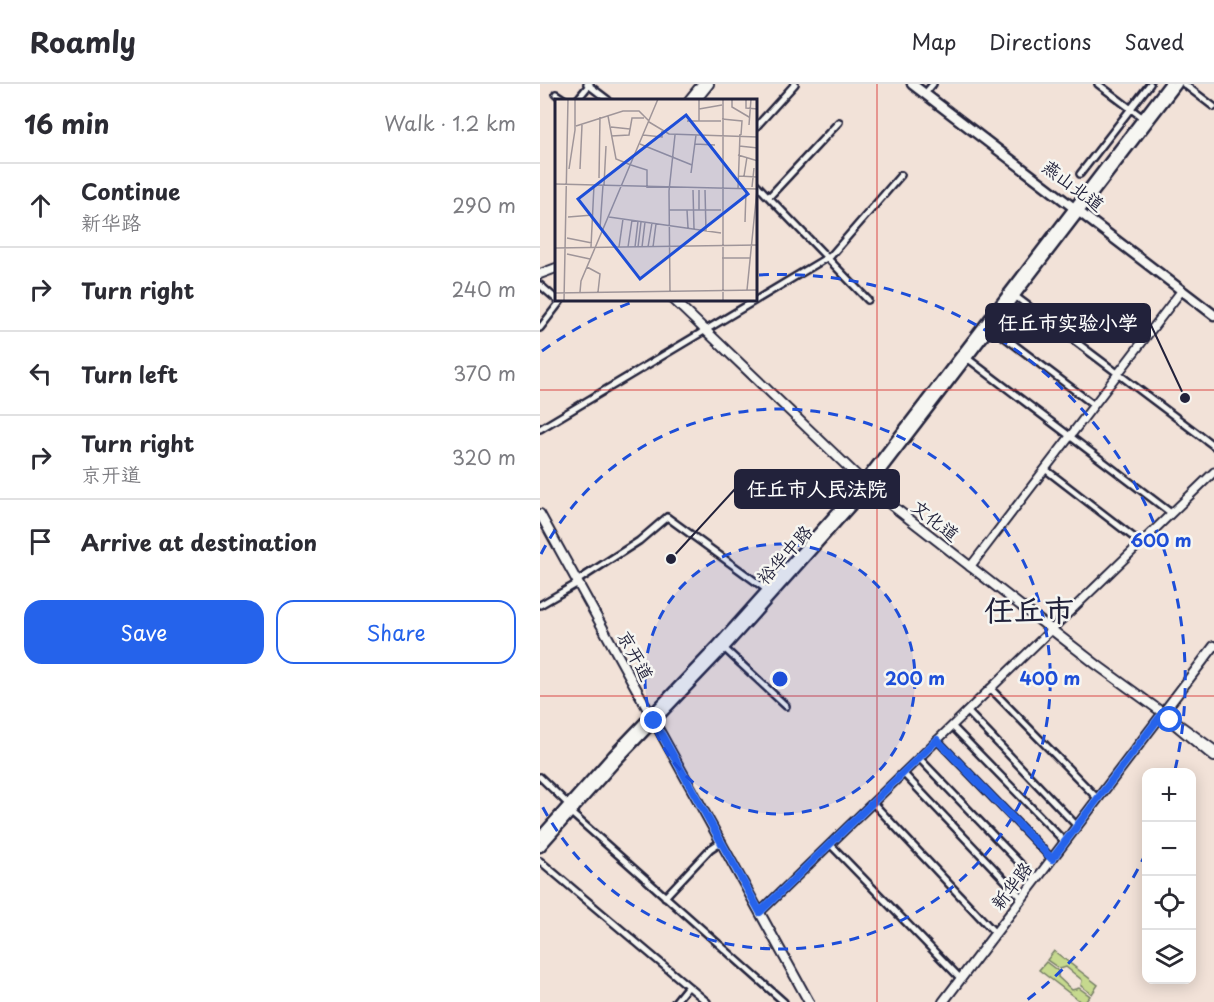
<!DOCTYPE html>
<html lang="en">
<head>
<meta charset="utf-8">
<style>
  body { margin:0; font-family:"Playpen Sans","LXGW WenKai TC",sans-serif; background:#f2f2f3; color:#2b2b33 }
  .controls { position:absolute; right:18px; bottom:18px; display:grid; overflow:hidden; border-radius:12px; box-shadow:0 3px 15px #0003 }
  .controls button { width:54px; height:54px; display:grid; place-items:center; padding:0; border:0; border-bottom:2px solid #e1e1e2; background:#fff; color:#2b2b33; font:30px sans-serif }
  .stop { position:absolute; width:18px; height:18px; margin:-14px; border:4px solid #2563eb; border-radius:50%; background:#fff }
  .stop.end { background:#2563eb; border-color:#fff; box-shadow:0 2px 6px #0008 }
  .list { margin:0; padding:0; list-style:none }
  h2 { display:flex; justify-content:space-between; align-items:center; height:78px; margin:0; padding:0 24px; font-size:26px }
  h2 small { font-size:20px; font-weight:400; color:#7c7c81 }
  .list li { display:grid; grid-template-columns:39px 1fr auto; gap:18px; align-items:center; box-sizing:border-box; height:84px; padding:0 24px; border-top:2px solid #e1e1e2 }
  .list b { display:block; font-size:22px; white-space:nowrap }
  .list p { margin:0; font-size:20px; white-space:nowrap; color:#7c7c81 }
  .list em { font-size:20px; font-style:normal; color:#7c7c81 }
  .actions { display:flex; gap:12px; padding:18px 24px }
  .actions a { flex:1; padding:14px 0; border:2px solid #2563eb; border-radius:18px; text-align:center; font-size:21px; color:#2563eb }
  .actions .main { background:#2563eb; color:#fff }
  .icon { flex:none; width:33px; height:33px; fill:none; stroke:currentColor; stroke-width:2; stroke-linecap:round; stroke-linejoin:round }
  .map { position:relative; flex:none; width:674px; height:918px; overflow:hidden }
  header { display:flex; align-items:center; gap:36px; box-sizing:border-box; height:84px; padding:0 30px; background:#fff; border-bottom:2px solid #e1e1e2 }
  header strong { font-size:28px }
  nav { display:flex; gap:33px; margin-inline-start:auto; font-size:21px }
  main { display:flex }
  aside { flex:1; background:#fff }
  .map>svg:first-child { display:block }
  .green { fill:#c6d98e; stroke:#747e64; stroke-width:1.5 }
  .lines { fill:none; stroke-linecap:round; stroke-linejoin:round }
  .minor-casing { stroke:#22223b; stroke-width:10 }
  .tertiary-casing { stroke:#22223b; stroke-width:11 }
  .secondary-casing { stroke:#22223b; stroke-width:12 }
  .primary-casing { stroke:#22223b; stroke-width:13 }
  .minor { stroke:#f6f6f2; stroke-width:5 }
  .tertiary { stroke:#f6f6f2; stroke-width:7 }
  .secondary { stroke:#f6f6f2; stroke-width:8 }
  .primary { stroke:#f6f6f2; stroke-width:8 }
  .route { stroke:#2563eb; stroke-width:8 }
  .grid { fill:none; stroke:#d62828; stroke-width:1.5; stroke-opacity:0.55 }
  .ring { fill:none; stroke:#1d4ed8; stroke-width:3; stroke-dasharray:10 8 }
  .labels { text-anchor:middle; stroke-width:5; stroke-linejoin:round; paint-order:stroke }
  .street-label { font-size:18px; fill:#22223b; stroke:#f6f6f2 }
  .town-label { font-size:30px; font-weight:bold; fill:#22223b; stroke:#f6f6f2 }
  .inset-road { fill:none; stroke:#9f9599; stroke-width:1.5 }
  .view { fill:#1d4ed8; fill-opacity:0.15; stroke:#1d4ed8; stroke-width:3 }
  .inset-edge { fill:none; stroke:#22223b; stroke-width:3 }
  .centre { fill:#1d4ed8; stroke:#f6f6f2; stroke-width:3 }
  .ring-label { font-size:18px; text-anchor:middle; font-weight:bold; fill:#1d4ed8; stroke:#f6f6f2; stroke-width:5; stroke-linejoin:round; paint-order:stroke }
  .leader { fill:none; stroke:#22223b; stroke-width:2 }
  .callout-dot { fill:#22223b; stroke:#f6f6f2; stroke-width:2 }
  .callout { fill:#22223b; stroke:#22223b; stroke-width:2 }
  .callout-label { font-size:20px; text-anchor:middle; font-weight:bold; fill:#fff }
</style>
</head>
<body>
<header>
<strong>Roamly</strong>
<nav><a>Map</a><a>Directions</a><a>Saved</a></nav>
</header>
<main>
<aside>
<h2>16 min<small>Walk · 1.2 km</small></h2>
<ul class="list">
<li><svg class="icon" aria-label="ahead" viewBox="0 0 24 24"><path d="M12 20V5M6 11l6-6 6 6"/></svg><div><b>Continue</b><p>新华路</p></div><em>290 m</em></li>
<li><svg class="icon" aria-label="right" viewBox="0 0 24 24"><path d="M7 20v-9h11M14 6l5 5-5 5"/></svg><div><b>Turn right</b></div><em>240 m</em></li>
<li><svg class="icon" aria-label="left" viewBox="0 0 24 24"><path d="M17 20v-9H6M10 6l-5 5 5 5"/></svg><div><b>Turn left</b></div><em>370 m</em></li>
<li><svg class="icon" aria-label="right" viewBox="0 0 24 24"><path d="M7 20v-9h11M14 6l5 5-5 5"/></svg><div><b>Turn right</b><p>京开道</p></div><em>320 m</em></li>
<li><svg class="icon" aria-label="arrive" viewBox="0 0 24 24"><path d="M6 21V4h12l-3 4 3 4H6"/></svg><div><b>Arrive at destination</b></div></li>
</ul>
<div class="actions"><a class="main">Save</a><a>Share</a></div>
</aside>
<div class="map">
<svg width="674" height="918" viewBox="0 0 674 918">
  <rect width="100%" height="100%" fill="#f2e2d8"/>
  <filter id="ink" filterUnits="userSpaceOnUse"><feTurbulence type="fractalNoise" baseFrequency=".0167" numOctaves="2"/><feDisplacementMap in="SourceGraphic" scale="12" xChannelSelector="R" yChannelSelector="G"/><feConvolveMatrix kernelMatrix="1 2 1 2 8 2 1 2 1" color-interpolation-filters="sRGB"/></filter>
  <g filter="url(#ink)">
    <path class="green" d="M514,867L558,901L552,910L541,902L542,896L526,883L520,885L507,876Z
      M506,878L518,887V893L532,906L539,904L550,912L545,918H541L499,886Z"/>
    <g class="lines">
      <g class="minor-casing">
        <path id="minor" d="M47,0L68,16
          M558,0L603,34
          M644,0L674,23
          M388,6L393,0
          M16,10L25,16
          M37,16L50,0
          M216,43L255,0
          M540,90L610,0
          M216,100L328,216
          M229,113L299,38
          M289,174L361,91
          M0,201L16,215
          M475,212L674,362
          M451,243L554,321
          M0,244L20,218L18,216
          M427,274L631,429
          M0,345L288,173
          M505,385L601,459
          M37,497L99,457L127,433L227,506
          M0,521L38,499
          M184,564L246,622
          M450,604L558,715
          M427,627L537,742
          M412,642L525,758
          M397,656L512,775
          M379,674L496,796
          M363,689L482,814
          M0,693L28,720
          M333,719L455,849
          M30,728L244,918
          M290,760L421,895
          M0,777L167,918
          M125,813L170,765L182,757
          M135,918L148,902"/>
      </g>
      <g class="tertiary-casing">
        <path id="tertiary" d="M430,483L642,206
          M220,828L674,388"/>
      </g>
      <g class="secondary-casing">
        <path id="secondary" d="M149,16L162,0
          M156,16L169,0
          M0,190L16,184
          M134,216L332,406L557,581L674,666
          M0,430L269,918
          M633,639L674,673
          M403,918L674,562"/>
      </g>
      <g class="primary-casing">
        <path id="primary" d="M372,0L674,231
          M0,753L73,671L177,562L323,399L629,0
          M0,763L78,675L184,564L328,403L637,0"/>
      </g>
      <use href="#minor" class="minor"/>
      <use href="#tertiary" class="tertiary"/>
      <use href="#secondary" class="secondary"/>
      <use href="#primary" class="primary"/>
    </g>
  </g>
  <g class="lines" filter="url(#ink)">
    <path class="route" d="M114,637L220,828L397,656L512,775L622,630L630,636"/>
  </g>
  <path class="grid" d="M337,0V918M0,306H674M0,612H674"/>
  <circle cx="240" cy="595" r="135" fill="#1d4ed8" fill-opacity=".12"/>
  <g class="ring">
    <circle cx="240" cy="595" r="135"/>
    <path d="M1 470A270 270 0 1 1 1 720"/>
    <path d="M606 769A405 405 0 0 1 487 916M2 267A405 405 0 0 1 95 217M219 191A405 405 0 0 1 635 686"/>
  </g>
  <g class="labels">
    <g class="street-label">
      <text transform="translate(533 102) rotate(37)" y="6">燕山北道</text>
      <text transform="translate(395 437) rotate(38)" y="6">文化道</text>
      <text transform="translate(245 471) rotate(-48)" y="6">裕华中路</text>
      <text transform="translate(95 572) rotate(61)" y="6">京开道</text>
      <text transform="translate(472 802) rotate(-53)" y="6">新华路</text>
    </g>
    <g class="town-label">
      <text x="489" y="537">任丘市</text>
    </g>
  </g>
  <g transform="translate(15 15)">
    <rect width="202" height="202" fill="#f2e2d8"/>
    <path class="inset-road" d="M144,0V22M177,0V8L194,18M191,0V9L203,10M144,10L167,6M53,17L61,60L76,66M167,20L187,22L186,36M132,22H166M94,23L114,35L203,38M194,26L196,0M21,27L68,12H84L94,22M56,28L75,30M88,36L107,38V32M56,37L74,36L77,19H89M85,45L137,66M140,45L160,46M184,47L203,49M183,56L203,62M76,66L92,71V89M14,70L20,31V0M25,70L27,26M136,74L141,36M183,77L203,78M189,77L192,58M44,79L45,18M0,85L203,90M49,86L51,47M197,88L199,69M183,90L185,35M138,91L139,130M144,91V111M150,91L151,132M114,111H166M132,111L133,129M13,118L38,116M54,118L166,134M190,123L191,91M45,129L48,86M12,139L37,144M36,148L39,86M64,148L68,120M73,148L77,121M80,148L83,122M83,148L86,123M87,148L90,123M93,148L97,124M98,148L101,125M0,149L203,146M12,155L35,160M167,159H195M32,168L45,175L43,193M192,191L202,91M25,193L26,182L103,0M115,193L114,92L120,36M0,194V149M0,194L203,191M9,202L13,0M168,202V0"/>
    <path class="view" d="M131,16L193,95L85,180L23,100Z"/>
    <rect width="202" height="202" class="inset-edge"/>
  </g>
  <circle cx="240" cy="595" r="9" class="centre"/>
  <g class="ring-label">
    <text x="621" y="463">600 m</text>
    <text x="375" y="601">200 m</text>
    <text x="510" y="601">400 m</text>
  </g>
  <path class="leader" d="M645 314L610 239M131 475L195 405"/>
  <g class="callout-dot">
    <circle cx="645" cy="314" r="6"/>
    <circle cx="131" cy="475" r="6"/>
  </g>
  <g class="callout">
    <rect x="446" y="220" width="164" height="38" rx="6"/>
    <rect x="195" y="386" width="164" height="38" rx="6"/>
  </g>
  <g class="callout-label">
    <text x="528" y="246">任丘市实验小学</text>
    <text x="277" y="412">任丘市人民法院</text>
  </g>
</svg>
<div class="controls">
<button>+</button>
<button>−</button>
<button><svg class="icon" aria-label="locate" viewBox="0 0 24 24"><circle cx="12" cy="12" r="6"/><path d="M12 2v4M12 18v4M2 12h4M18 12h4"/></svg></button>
<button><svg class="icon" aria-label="layers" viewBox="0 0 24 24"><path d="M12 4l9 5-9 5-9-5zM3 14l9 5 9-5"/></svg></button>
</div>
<div class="stop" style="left:630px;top:636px"></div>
<div class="stop end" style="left:114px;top:637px"></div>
</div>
</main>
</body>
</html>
